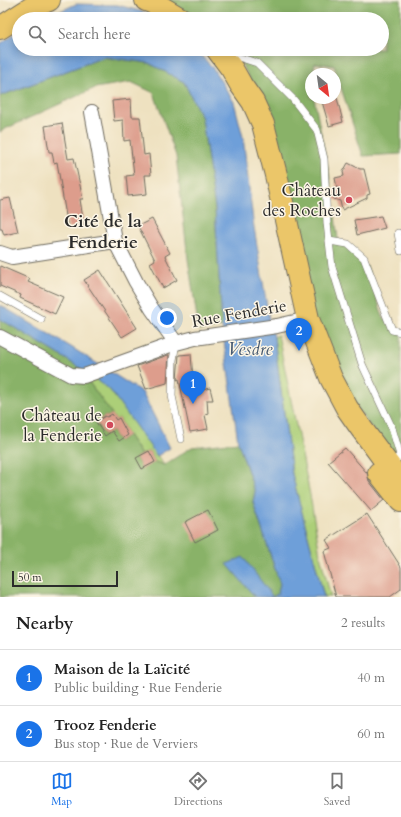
<!DOCTYPE html>
<html lang="en">
<head>
<meta charset="utf-8">
<style>
  body { margin:0; font-family:Cardo,serif; background:#f6f6f6; color:#222 }
  .compass { position:absolute; left:305px; top:68px; width:36px; height:36px; border-radius:50%; background:#fff; box-shadow:0 2px 10px #0003; rotate:151deg }
  .scale { position:absolute; left:12px; bottom:10px; width:106px; box-sizing:border-box; padding-left:4px; border:2px solid #2b2b2b; border-top:0; font-size:11px; line-height:14px; white-space:nowrap; color:#2b2b2b; -webkit-text-stroke:3px #fcf5e5; paint-order:stroke }
  .you { position:absolute; left:167px; top:318px; width:14px; height:14px; margin:-10px; border:3px solid #fff; border-radius:50%; background:#1a73e8; box-shadow:0 0 0 6px #1a73e833 }
  .badge { display:grid; place-items:center; width:26px; height:26px; border-radius:50%; background:#1a73e8; color:#fff; font-size:13px; font-weight:700 }
  .pin { position:absolute; translate:-50% -33px; filter:drop-shadow(0 1px 2px #0008) }
  .pin::after { content:''; position:absolute; top:21px; width:14px; height:12px; background:inherit; clip-path:polygon(0 0,100% 0,50% 100%) }
  .list { margin:0; padding:0; list-style:none }
  h2 { display:flex; justify-content:space-between; align-items:center; height:52px; margin:0; padding:0 16px; font-size:17px }
  h2 small { font-size:13px; font-weight:400; color:#767676 }
  .list li { display:grid; grid-template-columns:26px 1fr auto; gap:12px; align-items:center; box-sizing:border-box; height:56px; padding:0 16px; border-top:1px solid #e0e0e0 }
  .list b { display:block; font-size:15px; white-space:nowrap }
  .list p { margin:0; font-size:13px; white-space:nowrap; color:#767676 }
  .list em { font-size:13px; font-style:normal; color:#767676 }
  .icon { flex:none; width:22px; height:22px; fill:none; stroke:currentColor; stroke-width:2; stroke-linecap:round; stroke-linejoin:round }
  .map { position:relative; flex:none; width:401px; height:597px; overflow:hidden }
  .search { position:absolute; background:#fff; box-shadow:0 2px 10px #0003; left:12px; right:12px; top:12px; height:44px; display:flex; align-items:center; gap:10px; box-sizing:border-box; padding:0 14px; border-radius:22px; color:#767676; font-size:15px }
  .sheet { height:164px; background:#fff }
  nav { display:flex; justify-content:space-around; align-items:center; box-sizing:border-box; height:56px; border-top:1px solid #e0e0e0; background:#fff; font-size:11px; color:#767676 }
  nav a { display:grid; justify-items:center; gap:2px }
  nav .on { color:#1a73e8 }
  .map>svg:first-child { display:block }
  .green { fill:#accf78; stroke:#6c7d52 }
  .forest { fill:#89b268; stroke:#5a6e4a }
  .water { fill:#6e9fd9; stroke:#4c6582 }
  .building { fill:#dd9d8c }
  .lines { fill:none; stroke-linecap:round; stroke-linejoin:round }
  .lane-casing { stroke:#6f6b5f; stroke-width:8 }
  .street-casing { stroke:#6f6b5f; stroke-width:16 }
  .primary-casing { stroke:#6f6b5f; stroke-width:24 }
  .lane { stroke:#fff; stroke-width:7 }
  .street { stroke:#fff; stroke-width:14 }
  .primary { stroke:#ebc669; stroke-width:22 }
  .poi-dot { fill:#d1495b; stroke:#fcf5e5; stroke-width:1.5 }
  .labels { text-anchor:middle; stroke-width:3; stroke-linejoin:round; paint-order:stroke }
  .poi-label { font-size:17px; fill:#2b2b2b; stroke:#fcf5e5; text-anchor:end }
  .street-label { font-size:17px; fill:#2b2b2b; stroke:#fcf5e5 }
  .neighbourhood-label { font-size:18px; font-weight:bold; fill:#2b2b2b; stroke:#fcf5e5 }
  .water-label { font-size:18px; font-style:italic; fill:#465971; stroke:#fcf5e5 }
</style>
</head>
<body>
<div class="map">
<svg width="401" height="597" viewBox="0 0 401 597">
  <rect width="100%" height="100%" fill="#fcf5e5"/>
  <filter id="ink" filterUnits="userSpaceOnUse"><feTurbulence type="fractalNoise" baseFrequency=".025" numOctaves="2"/><feDisplacementMap in="SourceGraphic" scale="8" xChannelSelector="R" yChannelSelector="G"/><feConvolveMatrix kernelMatrix="1 2 1 2 8 2 1 2 1" color-interpolation-filters="sRGB"/></filter>
  <filter id="wash" filterUnits="userSpaceOnUse"><feTurbulence type="fractalNoise" baseFrequency=".012" numOctaves="4" result="noise"/><feDisplacementMap in="SourceGraphic" scale="16" xChannelSelector="R" yChannelSelector="G"/><feGaussianBlur stdDeviation="0.9" result="paint"/><feColorMatrix in="noise" values="0 0 0 0 0 0 0 0 0 0 0 0 0 0 0 0 0 1.4 0 .05"/><feComposite in="paint" operator="in"/></filter>
  <g filter="url(#wash)">
    <rect width="100%" height="100%" fill="#eee1c0"/>
    <path class="green" d="M278,335L310,495L320,555L331,597H324L292,474L274,337Z
      M92,376L110,390L164,465L155,462L149,451L141,455L128,435L119,418L116,420L88,381Z"/>
    <path class="forest" d="M168,0H401V154L363,156L334,66L315,63L313,74H311V98H314L329,174L338,239L367,267L383,317L401,334V470L355,405L315,324L267,111L235,52L231,49H382V19H193Z
      M104,57L149,63L184,82L202,118L215,208L222,327L199,331L188,259L176,156L154,93L131,82L95,88L5,129L0,132V96Z
      M0,319L55,352L92,376L88,381L112,414L107,417L105,416L96,423L105,436L112,431L119,441L128,435L141,455L136,458L142,468L155,462L164,465L192,447L238,442L255,492L253,502L280,584L278,593L273,597L254,595L255,597H0Z"/>
    <path class="water" d="M76,4L118,5L154,15L158,19H43Z
      M19,30V49H195L212,67L234,102L243,137L253,221L269,319L274,337L292,474L324,597H273L278,593L280,584L253,502L255,492L238,442L222,327L215,208L202,118L184,82L149,63L104,57L0,96V44Z
      M0,305L71,347L142,392L170,448L157,456L110,390L92,376L55,352L0,319Z
      M243,557L273,597H255L227,564Z"/>
    <g id="blocks">
      <path class="building" d="M321,98H337L343,122L329,126Z
        M131,99L132,117H140L144,155L149,154L151,175H145L147,194L128,196L126,176L134,175L130,140L124,141L123,120L114,121L112,101Z
        M62,123L68,159L74,158L83,199H80L84,226L68,228L57,162L54,163L52,152H49L45,126Z
        M348,163L360,169H364L370,194L367,195V198L342,210L340,201L334,199L333,192L337,188L335,178L344,176L343,172Z
        M10,198L18,232L4,235L2,229H0V200Z
        M381,216L385,228L357,235L354,220Z
        M152,219L170,253L165,256L177,280L163,288L150,263L155,260L138,226Z
        M0,266L30,279L28,282L63,297L55,314L20,298L21,295L0,286Z
        M100,270L137,328L122,337L84,280Z
        M191,354L194,392L210,388L213,400H207L208,414L205,415L208,429L190,432L179,379L177,380L179,355Z
        M168,355H169L167,383L146,389L137,366Z
        M112,414L116,420L119,418L128,435L119,441L112,431L105,436L96,422L105,416L107,417Z
        M345,448L367,473L369,481L384,500L371,511L328,462Z
        M149,451L155,462L142,469L136,458Z
        M208,510L218,530L195,542L185,522Z
        M367,514L401,567V589L390,597H336L324,551L331,548L326,540Z"/>
    </g>
  </g>
  <g filter="url(#ink)">
    <use href="#blocks" fill-opacity="0" stroke="#6f6b5f" stroke-width="1"/>
    <g class="lines">
      <g class="lane-casing">
        <path id="lane" d="M229,54L257,63L293,99L317,130L324,159L327,223L332,267L362,364L392,428L400,455L391,466
          M398,233L401,251
          M329,241L348,244L364,258L392,330L401,332
          M0,296L41,319
          M176,343L173,360L172,396L181,439"/>
      </g>
      <g class="street-casing">
        <path id="street" d="M92,112L115,241L136,282L152,309L176,343
          M0,253L12,257L115,241
          M0,337L71,375L84,376L176,343L195,338L277,326L308,319"/>
      </g>
      <g class="primary-casing">
        <path id="primary" d="M146,0L154,3L181,19
          M0,28L36,5L49,0
          M217,49L232,69L241,85L253,102L263,124L276,175L308,319L331,378L347,408L361,428L401,482
          M379,473L401,501"/>
      </g>
      <use href="#lane" class="lane"/>
      <use href="#street" class="street"/>
      <use href="#primary" class="primary"/>
    </g>
  </g>
  <g class="poi-dot">
    <circle cx="349" cy="200" r="4"/>
    <circle cx="110" cy="425" r="4"/>
  </g>
  <g class="labels">
    <g class="poi-label">
      <text x="341" y="196">Château<tspan x="341" dy="20">des Roches</tspan></text>
      <text x="102" y="421">Château de<tspan x="102" dy="20">la Fenderie</tspan></text>
    </g>
    <g class="street-label">
      <text transform="translate(239 313) rotate(-10)" y="6">Rue Fenderie</text>
    </g>
    <g class="neighbourhood-label">
      <text x="103" y="227">Cité de la<tspan x="103" dy="21">Fenderie</tspan></text>
    </g>
    <g class="water-label">
      <text x="250" y="355">Vesdre</text>
    </g>
  </g>
</svg>
<svg class="compass" viewBox="-18 -18 36 36"><path d="M0-13l5 13h-10z" fill="#e53935"/><path d="M0 13l5-13h-10z" fill="#767676"/></svg>
<div class="scale">50 m</div>
<div class="you"></div>
<div class="pin badge" style="left:193px;top:404px">1</div>
<div class="pin badge" style="left:299px;top:351px">2</div>
<div class="search"><svg class="icon" aria-label="search" viewBox="0 0 24 24"><circle cx="10" cy="10" r="6"/><path d="M15 15l6 6"/></svg>Search here</div>
</div>
<section class="sheet">
<h2>Nearby<small>2 results</small></h2>
<ul class="list">
<li><span class="badge">1</span><div><b>Maison de la Laïcité</b><p>Public building · Rue Fenderie</p></div><em>40 m</em></li>
<li><span class="badge">2</span><div><b>Trooz Fenderie</b><p>Bus stop · Rue de Verviers</p></div><em>60 m</em></li>
</ul>
</section>
<nav>
<a class="on"><svg class="icon" aria-label="map" viewBox="0 0 24 24"><path d="M3 6l6-2 6 2 6-2v14l-6 2-6-2-6 2zM9 4v14M15 6v14"/></svg>Map</a>
<a><svg class="icon" aria-label="directions" viewBox="0 0 24 24"><path d="M12 3l9 9-9 9-9-9zM9 14v-3h6M13 9l2 2-2 2"/></svg>Directions</a>
<a><svg class="icon" aria-label="saved" viewBox="0 0 24 24"><path d="M7 4h10v16l-5-4-5 4z"/></svg>Saved</a>
</nav>
</body>
</html>
